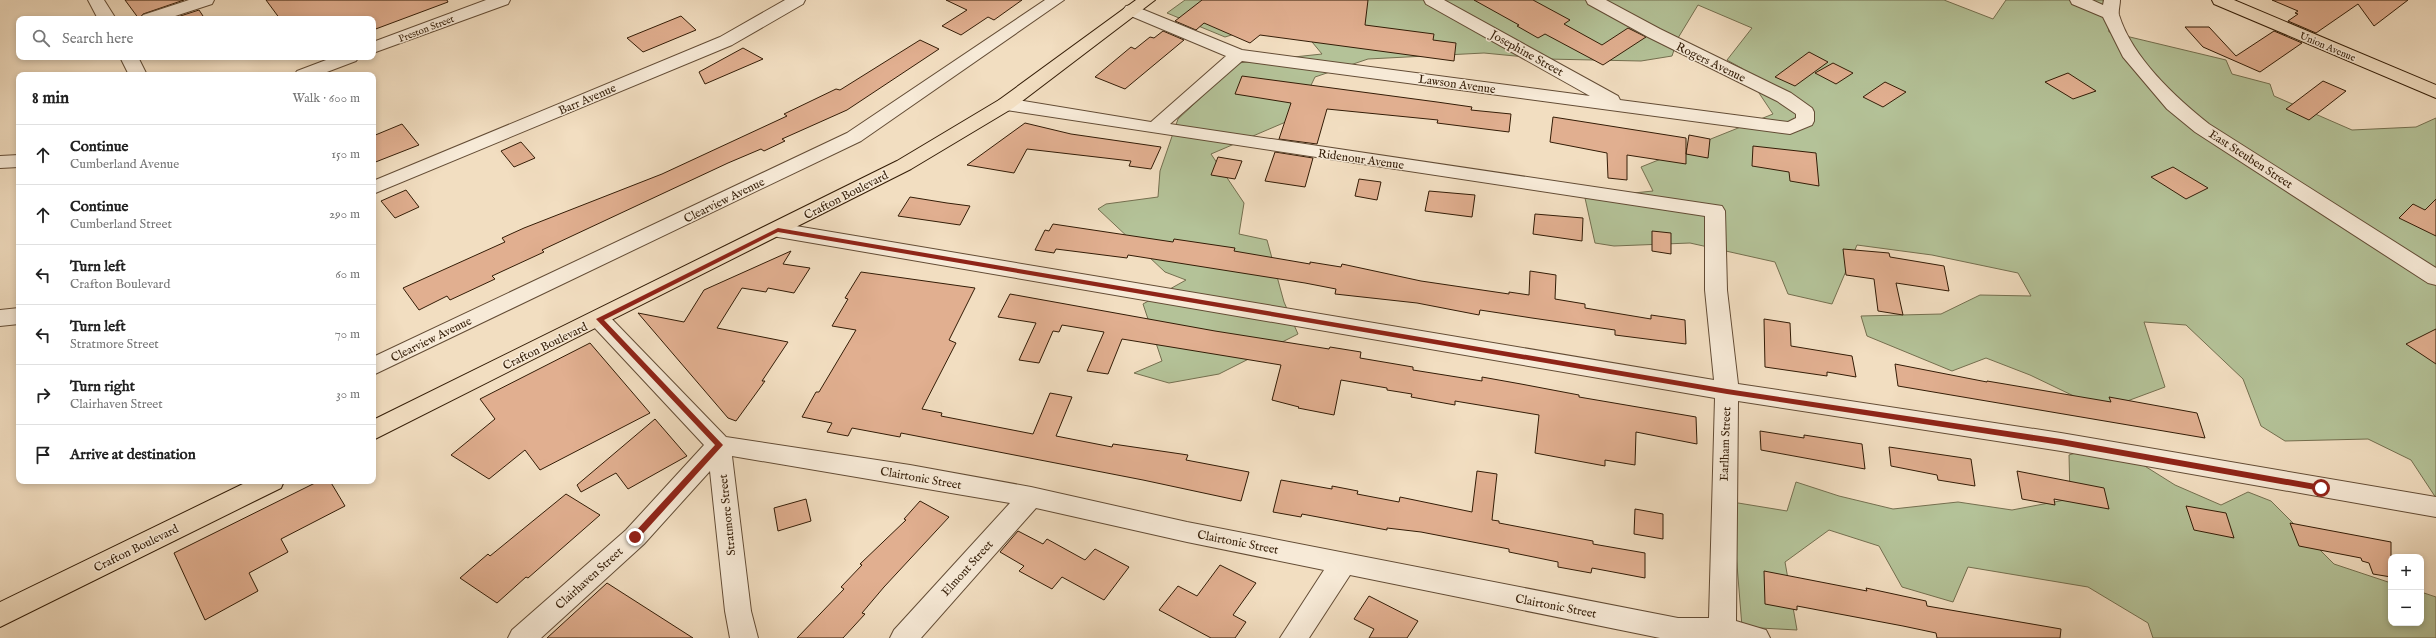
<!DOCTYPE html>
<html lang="en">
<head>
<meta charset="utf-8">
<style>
  body { margin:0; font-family:"IM FELL English",serif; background:#f6f6f6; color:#222 }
  .controls { position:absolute; right:12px; bottom:12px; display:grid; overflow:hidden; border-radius:8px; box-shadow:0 2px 6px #0003 }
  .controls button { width:36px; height:36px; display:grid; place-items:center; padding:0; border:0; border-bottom:1px solid #e0e0e0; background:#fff; color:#222; font:20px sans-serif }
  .stop { position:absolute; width:12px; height:12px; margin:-9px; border:3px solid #8f2418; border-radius:50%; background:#fff }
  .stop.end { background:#8f2418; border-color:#fff; box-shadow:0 1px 4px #0008 }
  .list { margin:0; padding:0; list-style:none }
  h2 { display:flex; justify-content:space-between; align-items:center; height:52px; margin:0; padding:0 16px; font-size:17px }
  h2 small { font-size:13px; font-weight:400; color:#767676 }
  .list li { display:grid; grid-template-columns:26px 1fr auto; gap:12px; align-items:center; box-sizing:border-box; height:60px; padding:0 16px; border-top:1px solid #e0e0e0 }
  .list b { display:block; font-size:15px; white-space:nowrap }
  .list p { margin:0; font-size:13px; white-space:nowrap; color:#767676 }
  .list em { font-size:13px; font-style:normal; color:#767676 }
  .icon { flex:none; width:22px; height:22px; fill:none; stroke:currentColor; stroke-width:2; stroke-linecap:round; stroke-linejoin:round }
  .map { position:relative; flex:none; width:2436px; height:638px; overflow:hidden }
  .search { position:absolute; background:#fff; box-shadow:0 2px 6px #0003; left:16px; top:16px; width:360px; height:44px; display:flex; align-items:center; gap:10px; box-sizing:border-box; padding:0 14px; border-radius:8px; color:#767676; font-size:15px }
  .panel { position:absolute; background:#fff; box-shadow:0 2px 6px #0003; left:16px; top:72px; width:360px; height:412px; border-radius:8px }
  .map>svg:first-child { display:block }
  .green { fill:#b4c298; stroke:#746f4f }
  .building { fill:#e1af90; stroke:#331c06 }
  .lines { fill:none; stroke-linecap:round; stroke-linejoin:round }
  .minor-casing { stroke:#634c35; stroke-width:2 }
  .major-casing { stroke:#331c06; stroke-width:2 }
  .minor { fill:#f7ead7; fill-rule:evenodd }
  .major { fill:#f2dec1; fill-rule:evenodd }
  .route { fill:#8f2418 }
  .labels { text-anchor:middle; stroke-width:3; stroke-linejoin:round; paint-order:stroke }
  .far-street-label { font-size:10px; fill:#331c06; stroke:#f7ead7 }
  .street-label { font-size:12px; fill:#331c06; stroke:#f7ead7 }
</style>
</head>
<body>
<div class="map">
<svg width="2436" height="638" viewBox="0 0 2436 638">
  <rect width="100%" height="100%" fill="#f2dec1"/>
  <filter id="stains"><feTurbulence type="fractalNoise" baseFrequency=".005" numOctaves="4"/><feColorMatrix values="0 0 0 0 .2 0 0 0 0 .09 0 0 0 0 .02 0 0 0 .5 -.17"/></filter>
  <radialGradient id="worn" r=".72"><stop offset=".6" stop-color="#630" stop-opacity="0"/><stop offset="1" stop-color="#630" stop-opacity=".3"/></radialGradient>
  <path class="green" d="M1185,0H1944L1993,19L2006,0H2103L2109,32L2226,60L2232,74L2270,84L2274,96L2352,130L2416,127L2436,118V498L2411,460L2368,439L2285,441L2261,426L2243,379L2186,325L2144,322L2165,387L2103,410L2030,375L1986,358L1952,371L1867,336L1861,316L1941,314L1980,295L2031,296L2018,273L1932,255L1857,245L1832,304L1788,294L1775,262L1690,243L1614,246L1595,243L1585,198L1653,191L1641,167L1773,114L1743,69L1727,60L1752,28L1698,5L1678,38L1672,56L1641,61L1546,59L1484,53L1368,59L1315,77L1295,118L1211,154L1244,203L1239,234L1267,240L1284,302L1298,334L1219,374L1169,383L1134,373L1162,361L1143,304L1186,280L1165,272L1098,209L1106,204L1158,197L1160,171L1178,119L1238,63L1322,54L1303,31L1274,22L1225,37L1167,13Z
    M2108,443L2175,485L2221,505L2248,492L2271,501L2334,564L2391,583V623H2421V592L2436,597V638H2153L2148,623L2088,587L1968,567L1953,602L1902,587L1879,546L1829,530L1785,562L1797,630L1742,627L1732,502L1787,511L1796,482L1839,496L1893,509L1958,502L2012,510L2070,499L2069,455Z"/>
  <path class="building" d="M125,0H184L143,14L139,19Z
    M266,0H447L448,2L373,30V19H280Z
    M946,0H1022L994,20L988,17L961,35L942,26L967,10Z
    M1202,0H1368L1365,25L1434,34L1433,40L1456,43L1454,61L1260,35L1250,43L1204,23L1196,30L1175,21Z
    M1474,0H1533L1570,20L1564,24L1602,45L1628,28L1646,37L1603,65L1545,34L1538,38L1517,26L1519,25Z
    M2272,0H2408L2374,26L2358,4L2316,33L2288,21L2298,14L2295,13L2298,11Z
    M199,10L205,19H171Z
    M681,16L696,30L643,52L627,38Z
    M2185,27H2209L2236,56L2274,31L2302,43L2260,72L2203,47Z
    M1163,31L1184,40L1125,89L1095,77L1131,47L1135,49L1150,37L1154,38Z
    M920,40L939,49L847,110L782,139L785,141L764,151L761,149L728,163L542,250L544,252L492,276L495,279L450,300L447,296L419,310L403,288L505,242L502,238L524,228L662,174L787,116L784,114L836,89L840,90Z
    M743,48L763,59L705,84L699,72Z
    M1809,52L1828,62L1795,86L1775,77Z
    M1833,63L1853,73L1836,84L1815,73Z
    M2068,73L2096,91L2073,99L2045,82Z
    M1242,76L1437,102L1472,107L1471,110L1511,114L1509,132L1437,123L1438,120L1327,109L1317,144L1279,139L1291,103L1235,94Z
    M2323,81L2346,91L2309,120L2286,109Z
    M1885,82L1906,92L1883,107L1863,97Z
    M1553,117L1686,138V164L1627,155V180L1608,178L1607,153L1550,142Z
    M1025,123L1071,134L1161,147L1151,169L1129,166L1131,161L1027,149L1014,173L967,165Z
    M402,124L419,145L373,163V136Z
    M1689,135L1710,139L1708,158L1686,154Z
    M521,142L535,158L514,167L501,151Z
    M1753,146L1816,153L1819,186L1790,181L1789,172L1752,166Z
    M1275,152L1313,158L1305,187L1265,181Z
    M1218,157L1242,161L1235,179L1211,175Z
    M2173,167L2208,188L2186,199L2151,177Z
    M1359,179L1381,182L1377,200L1355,196Z
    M406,190L419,207L395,218L381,201Z
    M1429,191L1475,195L1472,217L1425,211Z
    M910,197L947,203L970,206L960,225L898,216Z
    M2436,199V236L2399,218L2413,204L2425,210Z
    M1535,214L1583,218L1582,241L1533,234Z
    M1053,224L1173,242L1174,239L1235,248L1234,251L1310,264V262L1341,267L1342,264L1421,281L1509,294V292L1529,295L1530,271L1556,275L1555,299L1585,304V308L1651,319V315L1685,320L1686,344L1615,335V330L1532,318L1480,310L1479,315L1417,303L1335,294L1336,289L1305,283L1128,255L1127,258L1056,249L1054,253L1035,250L1045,230L1049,231Z
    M1652,231L1671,233V254L1652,251Z
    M1843,249L1889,253L1890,257L1944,266L1949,291L1896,283L1903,315L1878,311L1874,279L1846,275Z
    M791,251L783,264L810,268L794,293L768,288L766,292L742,288L717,328L788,342L762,381H765L736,421L728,418L638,313L684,322L704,290Z
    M861,272L975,288L949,340L956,343L922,409L942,413L941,416L1033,434L1050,393L1072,397L1056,436L1112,447L1113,444L1188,455L1186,460L1249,472L1241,501L1143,480L901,433L900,437L852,428L848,436L827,432L832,423L802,417L816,392H819L856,330L832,326L848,299L845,298Z
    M1010,294L1215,331L1329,349L1330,347L1361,352L1360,358L1413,367V370L1482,381V377L1521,384L1579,395V397L1696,417L1697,444L1636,432L1635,465L1605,460V466L1535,453L1539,415L1455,401V405L1411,397L1412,394L1387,390V388L1341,380L1334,415L1298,408L1299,407L1272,400L1281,365L1122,339L1108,374L1087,371L1104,332L1062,325L1059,332L1053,331L1039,363L1019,360L1036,323L998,317Z
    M1764,319L1790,323L1791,346L1852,356L1856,377L1827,372V376L1765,367Z
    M2436,329V364L2406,344Z
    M590,343L650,413L540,470L525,450L489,479L451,455L495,419L480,399Z
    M1895,364L1987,382V381L2111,402L2109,397L2197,413L2205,438L1898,386Z
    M655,419L687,456L628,489L616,473L581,492L577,485Z
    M1760,431L1804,438V435L1862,444L1865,469L1761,450Z
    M1889,447L1971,459L1975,486L1938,480L1937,475L1891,466Z
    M1477,471L1497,474L1492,520L1499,521V523L1593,541V544L1645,553V578L1592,568L1591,573L1558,567V562L1509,552V549L1421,532L1387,528V530L1302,514L1301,517L1273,512L1281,480L1332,489V486L1358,491L1357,494L1399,502L1400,497L1472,512Z
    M2017,471L2104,488L2109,509L2054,499L2055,505L2022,499Z
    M319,481H330L345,506L281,539L288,552L249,573L258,591L205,620L174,553Z
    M566,494L600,515L528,578L526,577L497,603L460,578L488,554L490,556Z
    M806,499L811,521L778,531L774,508Z
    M920,501L949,517L884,587L862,613L865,614L843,638H797L844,589L841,587L862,565L860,564L906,520L904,519Z
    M2186,506L2226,513L2234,538L2194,530Z
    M1635,509L1663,514V539L1634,534Z
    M2290,523L2391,542V577L2373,574L2369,563L2362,561L2361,558L2299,546Z
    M1018,531L1043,544L1047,539L1085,560L1095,549L1129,567L1104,600L1062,577L1052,589L1019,571L1024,566L1000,552Z
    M1220,565L1256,583L1233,615L1246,622L1235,638H1211L1159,610L1178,586L1197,596Z
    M1764,571L1867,591L1866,588L1926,601L1927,606L2061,629L2060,638H1937L1936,633L1903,626L1797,606V610L1765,604Z
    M607,583L693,638H547Z
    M1369,596L1418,621L1407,638H1369L1374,629L1354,619Z"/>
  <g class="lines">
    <g class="minor-casing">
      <path id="minor" d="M88,0H104L116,19H98Z
        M189,0H214L212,4L166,19H140L143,15Z
        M486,0H510L508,4L373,53V42Z
        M785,0H805L803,4L732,45L373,194V181L720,37Z
        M1045,0H1064L861,141L373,375V357L847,133Z
        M1424,0H1444L1618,96L1620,100L1788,122L1796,118V114L1777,101L1648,37L1588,4L1586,0H1606L1660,29L1791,93L1812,108L1814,112V121L1812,125L1790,134L1242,61L1170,124L1722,206L1725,211L1727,290L1738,384L2061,433L2436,497V517L2061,451L1738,401L1736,621L1766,630L1770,638H1660L1350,575L1309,638H1280L1324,570L1187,542L1036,508L921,638H890L894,630L1010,503L732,456L751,611L758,638H730L725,611L710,471L644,544L541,638H508L512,630L626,530L704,445L591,324L588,319L591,314L599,311L607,314L726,437L910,465L1031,487L1187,522L1678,618H1709L1715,398L778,237L771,235L768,230L771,225L778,223L1714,380L1705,290V216L1006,110L999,108L997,104L999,100L1006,98L1151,122L1226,56L1126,14L1123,10L1126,6L1132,5L1242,50L1590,96L1426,4Z
        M2070,0H2092L2103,5L2104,0H2120C2120,5 2118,11 2119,15C2132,57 2175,97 2209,124L2436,268V285L2428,283L2195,132L2167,109L2123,57L2103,17L2072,4Z
        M120,57H138L147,75H129Z
        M334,57H359L356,61L319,75H294L297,71Z
        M19,155V167L0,168V156Z
        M19,308V324L0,326V310Z"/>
    </g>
    <g class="major-casing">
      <path id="major" d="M1136,0H1155L1013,108L911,169L373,440V420L897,161L999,100Z
        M2212,0H2234L2436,85V98L2214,4Z
        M249,481H284L281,488L0,627V602Z"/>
    </g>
    <use href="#minor" class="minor"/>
    <use href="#major" class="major"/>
  </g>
  <path class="route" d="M778,228L1727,389L2061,439L2321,485L2325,488L2321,491L2061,445L1727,394L778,232L604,320L723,445L638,539H633V534L715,445L596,319Z"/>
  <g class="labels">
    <g class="far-street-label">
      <text transform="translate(426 28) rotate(-21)" y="4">Preston Street</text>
      <text transform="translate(2328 46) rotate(23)" y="4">Union Avenue</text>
    </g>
    <g class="street-label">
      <text transform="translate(1527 53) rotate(29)" y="4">Josephine Street</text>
      <text transform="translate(1711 62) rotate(26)" y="4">Rogers Avenue</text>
      <text transform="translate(1457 84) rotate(8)" y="4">Lawson Avenue</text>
      <text transform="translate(587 99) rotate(-23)" y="4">Barr Avenue</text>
      <text transform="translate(1361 159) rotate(8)" y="4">Ridenour Avenue</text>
      <text transform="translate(2251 159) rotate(33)" y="4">East Steuben Street</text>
      <text transform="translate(846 195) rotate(-27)" y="4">Crafton Boulevard</text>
      <text transform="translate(724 200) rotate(-26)" y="4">Clearview Avenue</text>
      <text transform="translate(431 339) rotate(-26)" y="4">Clearview Avenue</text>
      <text transform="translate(545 346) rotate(-26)" y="4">Crafton Boulevard</text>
      <text transform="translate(1725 444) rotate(-88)" y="4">Earlham Street</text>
      <text transform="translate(921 478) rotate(10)" y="4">Clairtonic Street</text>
      <text transform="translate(727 515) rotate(-96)" y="4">Stratmore Street</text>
      <text transform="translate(1238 542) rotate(11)" y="4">Clairtonic Street</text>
      <text transform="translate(136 548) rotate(-26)" y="4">Crafton Boulevard</text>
      <text transform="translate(967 568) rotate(-48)" y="4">Elmont Street</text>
      <text transform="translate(589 578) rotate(-42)" y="4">Clairhaven Street</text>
      <text transform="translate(1556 606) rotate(11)" y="4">Clairtonic Street</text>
    </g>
  </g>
  <rect width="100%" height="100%" filter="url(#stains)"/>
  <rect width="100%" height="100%" fill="url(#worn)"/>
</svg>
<div class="controls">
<button>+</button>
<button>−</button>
</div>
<div class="stop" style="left:2321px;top:488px"></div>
<div class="stop end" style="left:635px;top:537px"></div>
<div class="search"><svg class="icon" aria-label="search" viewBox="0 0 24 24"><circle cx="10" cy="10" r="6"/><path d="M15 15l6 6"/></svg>Search here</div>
<section class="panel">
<h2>8 min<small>Walk · 600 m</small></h2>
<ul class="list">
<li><svg class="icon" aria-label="ahead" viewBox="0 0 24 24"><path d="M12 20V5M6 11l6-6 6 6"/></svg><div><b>Continue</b><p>Cumberland Avenue</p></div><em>150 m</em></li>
<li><svg class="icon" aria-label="ahead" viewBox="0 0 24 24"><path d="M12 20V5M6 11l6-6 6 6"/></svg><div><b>Continue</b><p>Cumberland Street</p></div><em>290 m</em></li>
<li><svg class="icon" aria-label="left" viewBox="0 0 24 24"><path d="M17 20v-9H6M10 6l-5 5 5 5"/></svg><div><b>Turn left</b><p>Crafton Boulevard</p></div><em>60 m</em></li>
<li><svg class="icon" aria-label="left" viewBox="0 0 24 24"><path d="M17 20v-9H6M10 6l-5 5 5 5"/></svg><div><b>Turn left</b><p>Stratmore Street</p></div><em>70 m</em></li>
<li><svg class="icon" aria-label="right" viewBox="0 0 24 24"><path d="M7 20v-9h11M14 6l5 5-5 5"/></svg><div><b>Turn right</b><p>Clairhaven Street</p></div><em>30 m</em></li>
<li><svg class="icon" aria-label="arrive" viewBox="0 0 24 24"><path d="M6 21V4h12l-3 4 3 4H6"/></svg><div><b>Arrive at destination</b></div></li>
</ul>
</section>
</div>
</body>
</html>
